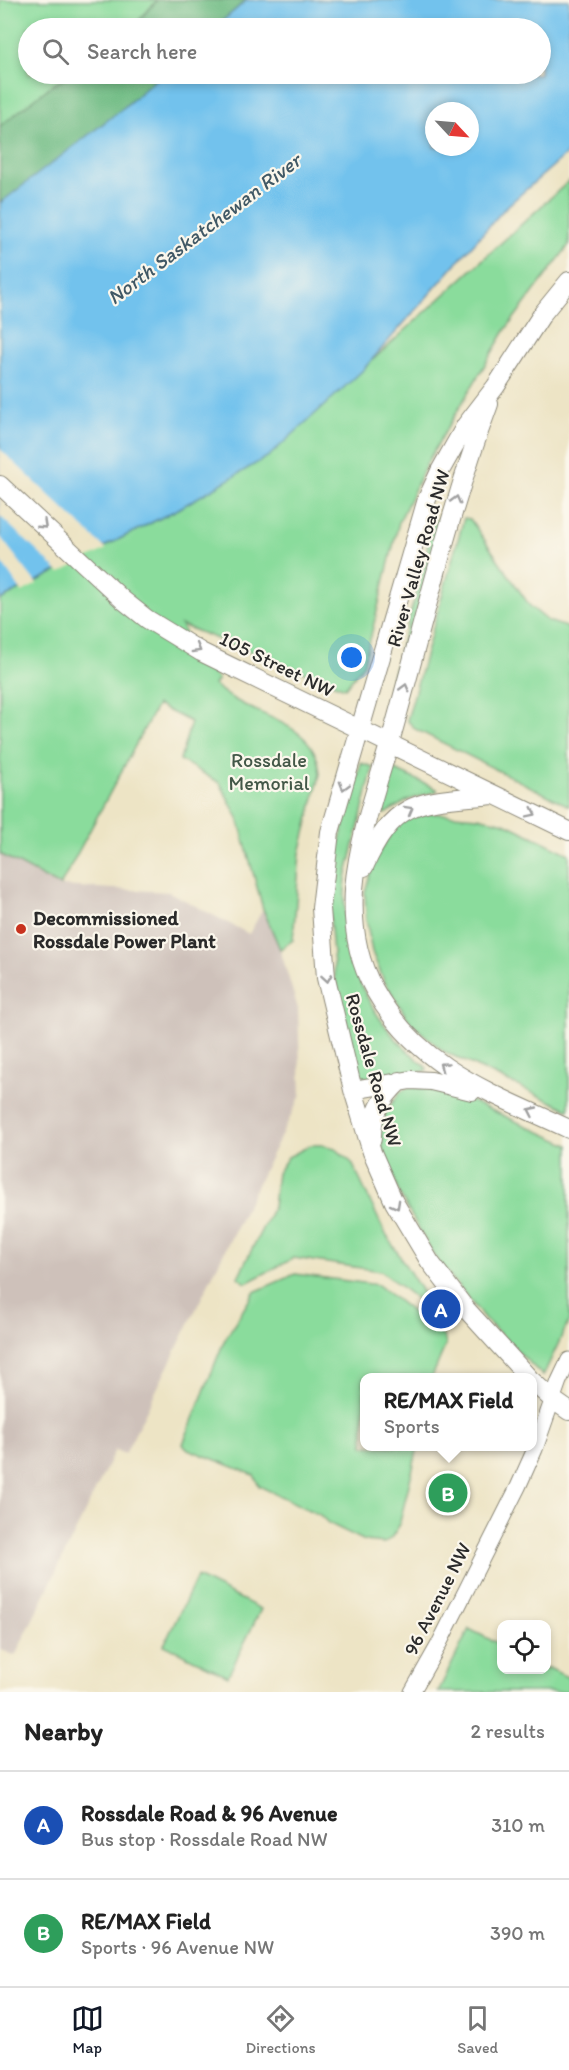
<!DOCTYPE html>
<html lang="en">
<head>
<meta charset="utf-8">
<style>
  body { margin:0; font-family:Itim,sans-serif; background:#f6f6f6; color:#222 }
  .controls { position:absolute; right:18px; bottom:18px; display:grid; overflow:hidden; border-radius:12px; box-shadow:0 3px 9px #0003 }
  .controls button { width:54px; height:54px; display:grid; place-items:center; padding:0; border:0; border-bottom:2px solid #e0e0e0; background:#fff; color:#222; font:30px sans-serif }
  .compass { position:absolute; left:425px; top:102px; width:54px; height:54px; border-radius:50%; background:#fff; box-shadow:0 3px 9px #0003; rotate:116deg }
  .you { position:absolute; left:352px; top:658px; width:21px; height:21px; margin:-15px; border:4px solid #fff; border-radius:50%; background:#1a73e8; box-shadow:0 0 0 9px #1a73e833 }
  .badge { display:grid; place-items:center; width:39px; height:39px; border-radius:50%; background:#111827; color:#fff; font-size:20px; font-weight:700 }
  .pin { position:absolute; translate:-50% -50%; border:3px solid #fff; box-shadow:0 2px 6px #0006 }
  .popup { position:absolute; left:360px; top:1373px; width:177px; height:78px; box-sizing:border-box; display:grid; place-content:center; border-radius:12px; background:#fff; filter:drop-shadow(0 2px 4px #0005); font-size:20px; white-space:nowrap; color:#767676 }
  .popup b { font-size:22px; color:#222 }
  .popup::after { content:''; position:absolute; left:50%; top:100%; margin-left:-12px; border:12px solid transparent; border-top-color:#fff }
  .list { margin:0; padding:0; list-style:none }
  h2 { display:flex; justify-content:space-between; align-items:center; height:78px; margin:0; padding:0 24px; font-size:26px }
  h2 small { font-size:20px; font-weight:400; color:#767676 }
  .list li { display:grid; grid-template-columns:39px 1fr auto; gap:18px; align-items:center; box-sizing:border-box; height:108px; padding:0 24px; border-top:2px solid #e0e0e0 }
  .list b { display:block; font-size:22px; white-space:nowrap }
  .list p { margin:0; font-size:20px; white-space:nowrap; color:#767676 }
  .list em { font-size:20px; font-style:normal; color:#767676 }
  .icon { flex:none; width:33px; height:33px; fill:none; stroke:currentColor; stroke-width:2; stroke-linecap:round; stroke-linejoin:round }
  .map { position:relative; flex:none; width:569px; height:1692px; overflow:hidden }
  .search { position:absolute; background:#fff; box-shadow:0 3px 9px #0003; left:18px; right:18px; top:18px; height:66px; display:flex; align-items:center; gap:15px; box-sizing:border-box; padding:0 21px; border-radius:33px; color:#767676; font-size:22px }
  .sheet { height:294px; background:#fff }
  nav { display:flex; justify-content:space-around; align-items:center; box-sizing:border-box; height:84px; border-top:2px solid #e0e0e0; background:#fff; font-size:16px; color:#767676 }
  nav a { display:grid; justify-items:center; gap:3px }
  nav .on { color:#111827 }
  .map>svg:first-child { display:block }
  .industrial { fill:#cec1ba }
  .green { fill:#8adc9c; stroke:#5a8464; stroke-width:1.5 }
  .forest { fill:#6fbc84; stroke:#4d7458; stroke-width:1.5 }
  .water { fill:#72c2ed; stroke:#4e768c; stroke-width:1.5; fill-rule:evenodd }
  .pier { fill:#ede4c5 }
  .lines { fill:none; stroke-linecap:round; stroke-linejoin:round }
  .minor-casing { stroke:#8c8878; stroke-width:17 }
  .major-casing { stroke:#8c8878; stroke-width:20 }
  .minor { stroke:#fff; stroke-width:15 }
  .major { stroke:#fff; stroke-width:18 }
  .oneway { stroke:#a0a0a0 }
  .poi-dot { fill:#c8321e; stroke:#fbf7ec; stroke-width:2 }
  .labels { text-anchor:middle; stroke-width:4.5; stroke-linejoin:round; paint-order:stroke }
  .street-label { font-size:20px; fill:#2b2b2b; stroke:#fbf7ec }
  .park-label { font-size:20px; fill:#435747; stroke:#fbf7ec }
  .poi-label { font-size:20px; font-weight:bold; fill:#2b2b2b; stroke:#fbf7ec; text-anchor:start }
  .water-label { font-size:21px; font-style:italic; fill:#405865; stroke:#fbf7ec }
</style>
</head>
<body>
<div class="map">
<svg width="569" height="1692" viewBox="0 0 569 1692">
  <rect width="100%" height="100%" fill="#fbf7ec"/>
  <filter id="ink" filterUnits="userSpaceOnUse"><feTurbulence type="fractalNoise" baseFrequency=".0167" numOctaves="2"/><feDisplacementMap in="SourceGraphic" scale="12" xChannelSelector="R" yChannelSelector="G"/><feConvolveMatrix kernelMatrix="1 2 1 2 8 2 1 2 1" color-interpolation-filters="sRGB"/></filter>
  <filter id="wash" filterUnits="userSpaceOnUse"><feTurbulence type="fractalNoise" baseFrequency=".008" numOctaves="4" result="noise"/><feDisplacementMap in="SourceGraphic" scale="24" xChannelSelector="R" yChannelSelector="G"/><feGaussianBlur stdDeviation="1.35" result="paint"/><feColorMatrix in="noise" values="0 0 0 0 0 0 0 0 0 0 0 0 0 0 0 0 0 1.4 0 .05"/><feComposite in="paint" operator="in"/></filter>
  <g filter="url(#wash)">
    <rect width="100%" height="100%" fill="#ede4c5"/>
    <path class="industrial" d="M0,854L60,886L169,892L249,934L263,909L280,949L298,1009L301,1095L125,1454L115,1450L15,1656L0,1649Z"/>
    <path class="green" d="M0,0H248L215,28H28V74H162L122,109L0,203Z
      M569,181V245L506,329L429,459L399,522L364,664L345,688L181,625L196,656L218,679L214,685C222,691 229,697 237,701C271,721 317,727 320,774L300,853L293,940L280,949L263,909L238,818L220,783L180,760L191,722L157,705L60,886L0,854V600L180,508L366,366Z
      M442,514L446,515L398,681L394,689L389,688L426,559L429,534L432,525Z
      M464,518L470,519L530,606L548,621L569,628V806L415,729L407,720Z
      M361,763L373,767L346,878C340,934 354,989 391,1033C401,1046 415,1057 427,1068L426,1071L364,1078L359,1075L335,979L330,916L331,889L337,851Z
      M393,769L437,789V791L408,800L385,814L382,812Z
      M429,813L478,817L505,823L569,854V1110L443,1051L410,1022L384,981L372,952L366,918L365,892L373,863L394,828L413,816Z
      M409,1087L444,1089L569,1145V1321L543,1376L485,1319L434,1256L400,1195L381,1144L380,1121L399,1093Z
      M311,1145H322L335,1148L352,1163L385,1233L430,1304L449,1325L381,1271L294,1258L246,1283L238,1277L273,1207L277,1173L288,1157Z
      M295,1274L378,1285L444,1337L446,1344L432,1377L364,1378V1446L418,1447L399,1526L391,1538L384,1543L365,1541L328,1523L320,1515L259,1486L254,1475L188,1449L183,1444L224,1341L254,1292Z
      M197,1577L261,1609L228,1676L164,1645Z
      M469,1629L501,1645L502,1670H546L547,1667L569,1678V1692H438Z"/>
    <path class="forest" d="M157,0H247L214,28H132Z
      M73,74H162L122,109L4,201H0V126L51,86Z"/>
    <path class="water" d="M247,0H569V152L505,208L362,371L269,456L180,508L0,600V203L122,109L162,74H540V28H214ZM434,111H470V147H434Z"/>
    <path class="pier" d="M0,449L106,549L60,573L0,516Z
      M0,536L2,539L37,584L22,592L0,560Z"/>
  </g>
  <g filter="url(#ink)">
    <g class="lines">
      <g class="minor-casing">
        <path id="minor" d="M412,1692L438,1646L518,1487L535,1449L559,1381L569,1360"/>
      </g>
      <g class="major-casing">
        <path id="major" d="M489,404C451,506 426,612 397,717C382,773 359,831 354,889C352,923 357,959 374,989C418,1069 492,1093 569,1129
          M0,485L123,600L147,619L201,652L569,831
          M364,867C396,795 423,802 493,795
          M353,1090L411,1080L431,1081L472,1091
          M372,1139C371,1114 383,1097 400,1081
          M529,1378L465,1308L430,1262L394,1202L372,1152L353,1090L326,978L321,908L330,832L427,499L440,471L466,425L496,386L543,313L569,281
          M532,1381L553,1400L569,1411"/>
      </g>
      <use href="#minor" class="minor"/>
      <use href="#major" class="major"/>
    </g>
    <defs><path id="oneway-chevron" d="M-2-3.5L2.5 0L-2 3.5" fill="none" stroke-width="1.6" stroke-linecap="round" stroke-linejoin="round" transform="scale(1.5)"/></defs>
    <g class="oneway">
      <use href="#oneway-chevron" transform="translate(456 500) rotate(-75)"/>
      <use href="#oneway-chevron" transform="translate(43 525) rotate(43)"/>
      <use href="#oneway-chevron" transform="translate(197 649) rotate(30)"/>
      <use href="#oneway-chevron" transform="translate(405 688) rotate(-75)"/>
      <use href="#oneway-chevron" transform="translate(344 786) rotate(106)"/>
      <use href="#oneway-chevron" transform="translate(409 810) rotate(-29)"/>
      <use href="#oneway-chevron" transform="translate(532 813) rotate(26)"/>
      <use href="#oneway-chevron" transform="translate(327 978) rotate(81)"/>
      <use href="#oneway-chevron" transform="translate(443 1066) rotate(-144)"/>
      <use href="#oneway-chevron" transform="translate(532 1111) rotate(-155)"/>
      <use href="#oneway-chevron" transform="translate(396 1205) rotate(61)"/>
    </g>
  </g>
  <circle class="poi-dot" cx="21" cy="929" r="6"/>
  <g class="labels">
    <g class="street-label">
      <text transform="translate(418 558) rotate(-74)" y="7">River Valley Road NW</text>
      <text transform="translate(277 664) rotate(26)" y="7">105 Street NW</text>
      <text transform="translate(374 1070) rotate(74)" y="7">Rossdale Road NW</text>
      <text transform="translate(437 1599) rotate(-63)" y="7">96 Avenue NW</text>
    </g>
    <g class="park-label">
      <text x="269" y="767">Rossdale<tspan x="269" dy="23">Memorial</tspan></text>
    </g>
    <g class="poi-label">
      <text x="33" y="925">Decommissioned<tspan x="33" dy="23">Rossdale Power Plant</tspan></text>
    </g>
    <g class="water-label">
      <text transform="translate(204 229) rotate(-37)" y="7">North Saskatchewan River</text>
    </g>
  </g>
</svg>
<div class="controls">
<button><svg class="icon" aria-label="locate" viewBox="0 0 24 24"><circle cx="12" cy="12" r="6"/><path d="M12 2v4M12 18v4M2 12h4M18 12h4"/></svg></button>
</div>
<svg class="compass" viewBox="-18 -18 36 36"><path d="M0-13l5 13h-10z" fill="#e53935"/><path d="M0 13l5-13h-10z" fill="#767676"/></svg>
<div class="you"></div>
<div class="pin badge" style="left:441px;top:1309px;background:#1a4fb4">A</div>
<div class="pin badge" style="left:448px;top:1493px;background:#2e9e5b">B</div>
<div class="popup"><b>RE/MAX Field</b>Sports</div>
<div class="search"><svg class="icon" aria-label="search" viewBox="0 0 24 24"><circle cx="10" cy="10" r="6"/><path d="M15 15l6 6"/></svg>Search here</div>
</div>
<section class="sheet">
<h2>Nearby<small>2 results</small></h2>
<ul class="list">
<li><span class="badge" style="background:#1a4fb4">A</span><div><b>Rossdale Road &amp; 96 Avenue</b><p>Bus stop · Rossdale Road NW</p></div><em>310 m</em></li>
<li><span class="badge" style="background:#2e9e5b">B</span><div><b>RE/MAX Field</b><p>Sports · 96 Avenue NW</p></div><em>390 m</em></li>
</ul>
</section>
<nav>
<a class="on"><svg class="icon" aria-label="map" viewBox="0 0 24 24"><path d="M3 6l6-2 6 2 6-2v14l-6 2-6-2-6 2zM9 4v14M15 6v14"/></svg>Map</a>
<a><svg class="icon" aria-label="directions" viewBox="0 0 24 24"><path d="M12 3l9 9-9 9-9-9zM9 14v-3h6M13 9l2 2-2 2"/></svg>Directions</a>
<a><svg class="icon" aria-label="saved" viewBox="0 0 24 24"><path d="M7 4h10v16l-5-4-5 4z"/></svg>Saved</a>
</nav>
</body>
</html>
